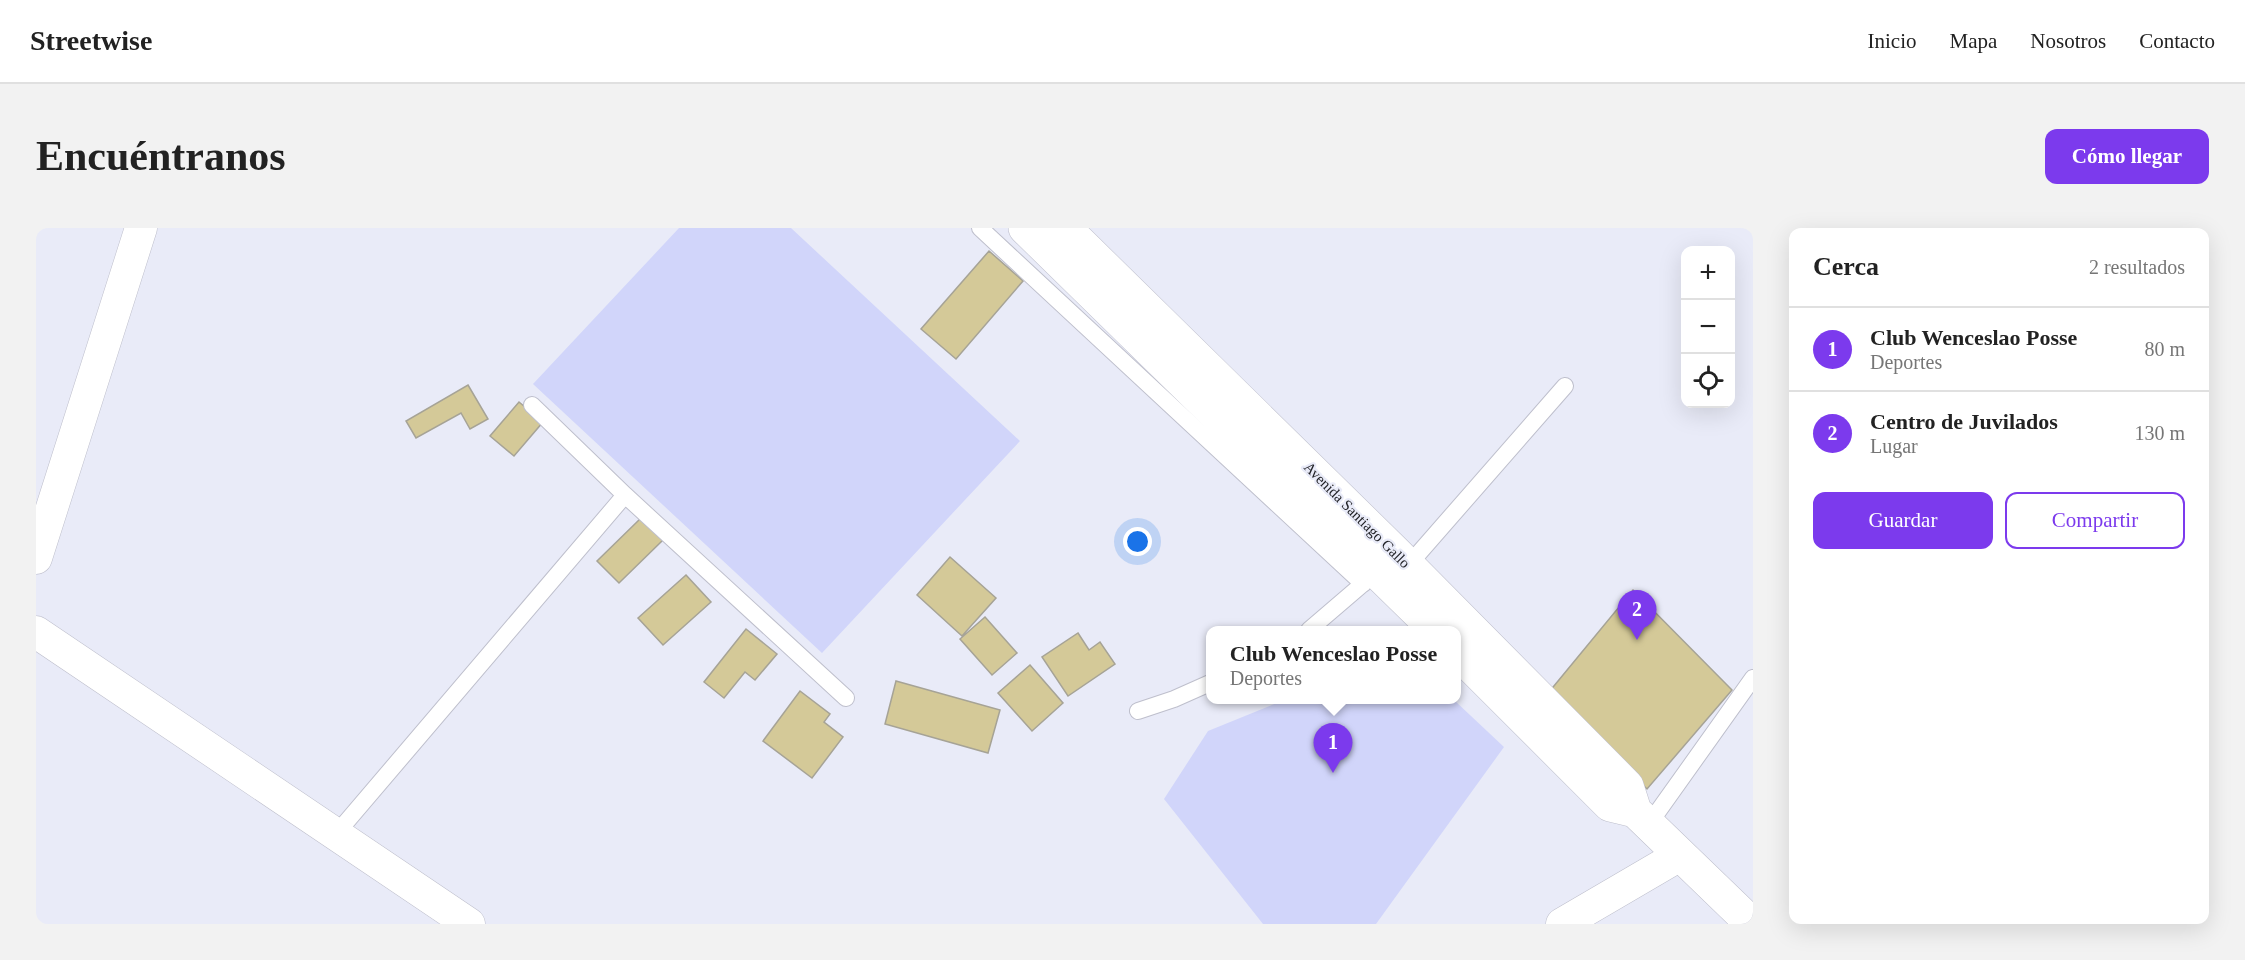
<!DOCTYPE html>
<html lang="es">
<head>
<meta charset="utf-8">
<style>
  body { margin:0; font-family:Georgia,serif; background:#f2f2f2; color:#222 }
  .controls { position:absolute; right:18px; top:18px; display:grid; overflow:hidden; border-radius:12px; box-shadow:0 6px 24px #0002 }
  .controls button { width:54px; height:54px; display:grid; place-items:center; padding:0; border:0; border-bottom:2px solid #e0e0e0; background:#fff; color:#222; font:30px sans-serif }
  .you { position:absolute; left:1102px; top:314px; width:21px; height:21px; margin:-15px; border:4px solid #fff; border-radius:50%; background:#1a73e8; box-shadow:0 0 0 9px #1a73e833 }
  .badge { display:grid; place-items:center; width:39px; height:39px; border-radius:50%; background:#7c3aed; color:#fff; font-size:20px; font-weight:700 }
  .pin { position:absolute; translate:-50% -50px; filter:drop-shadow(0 2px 3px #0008) }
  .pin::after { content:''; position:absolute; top:32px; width:21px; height:18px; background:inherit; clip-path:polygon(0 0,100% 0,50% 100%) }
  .popup { position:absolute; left:1170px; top:398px; width:255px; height:78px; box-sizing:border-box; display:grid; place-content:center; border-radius:12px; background:#fff; filter:drop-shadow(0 2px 4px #0005); font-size:20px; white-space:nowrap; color:#767676 }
  .popup b { font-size:22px; color:#222 }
  .popup::after { content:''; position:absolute; left:50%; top:100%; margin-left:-12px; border:12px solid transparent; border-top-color:#fff }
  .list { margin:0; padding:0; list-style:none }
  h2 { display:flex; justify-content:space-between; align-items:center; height:78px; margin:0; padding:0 24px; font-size:26px }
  h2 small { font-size:20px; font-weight:400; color:#767676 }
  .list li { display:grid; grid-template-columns:39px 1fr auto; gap:18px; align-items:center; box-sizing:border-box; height:84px; padding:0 24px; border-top:2px solid #e0e0e0 }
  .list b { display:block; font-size:22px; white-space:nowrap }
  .list p { margin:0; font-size:20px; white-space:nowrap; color:#767676 }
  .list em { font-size:20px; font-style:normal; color:#767676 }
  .actions { display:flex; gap:12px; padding:18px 24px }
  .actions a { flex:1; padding:14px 0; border:2px solid #7c3aed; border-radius:12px; text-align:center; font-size:21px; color:#7c3aed }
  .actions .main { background:#7c3aed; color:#fff }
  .icon { flex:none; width:33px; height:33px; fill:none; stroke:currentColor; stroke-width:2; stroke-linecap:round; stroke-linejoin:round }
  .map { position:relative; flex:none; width:1717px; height:696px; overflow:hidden; border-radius:12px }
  header { display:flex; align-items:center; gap:36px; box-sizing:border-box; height:84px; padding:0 30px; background:#fff; border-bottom:2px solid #e0e0e0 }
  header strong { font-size:28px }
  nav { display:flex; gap:33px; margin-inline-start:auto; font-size:21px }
  .intro { display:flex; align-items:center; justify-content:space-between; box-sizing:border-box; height:144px; padding:0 36px }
  h1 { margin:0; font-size:42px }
  .button { padding:15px 27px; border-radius:12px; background:#7c3aed; color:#fff; font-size:21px; font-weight:700 }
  main { display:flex; gap:36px; padding:0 36px }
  aside { flex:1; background:#fff; border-radius:12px; box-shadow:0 6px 24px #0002 }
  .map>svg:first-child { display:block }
  .green { fill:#d1d5fa }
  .building { fill:#d4c998; stroke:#a6a396; stroke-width:1.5 }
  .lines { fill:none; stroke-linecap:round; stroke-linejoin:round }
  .lane-casing { stroke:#bebfcc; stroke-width:18 }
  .street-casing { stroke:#bebfcc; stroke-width:33 }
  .secondary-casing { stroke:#bebfcc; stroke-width:34 }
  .lane { stroke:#fff; stroke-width:16 }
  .street { stroke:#fff; stroke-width:32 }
  .secondary { stroke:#fff; stroke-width:33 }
  .labels { text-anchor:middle; stroke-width:4.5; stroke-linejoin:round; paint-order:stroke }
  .street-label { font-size:15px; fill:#1e1f24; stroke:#e9ebf8 }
</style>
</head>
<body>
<header>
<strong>Streetwise</strong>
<nav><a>Inicio</a><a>Mapa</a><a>Nosotros</a><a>Contacto</a></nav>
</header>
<div class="intro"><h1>Encuéntranos</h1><a class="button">Cómo llegar</a></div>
<main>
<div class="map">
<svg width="1717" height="696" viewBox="0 0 1717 696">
  <rect width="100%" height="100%" fill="#e9ebf8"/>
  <path class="green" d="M643,0H755L984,213L786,425L497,156Z
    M1248,472H1418L1468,519L1340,696H1227L1128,571L1172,503Z"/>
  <path class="building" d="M953,23L987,53L920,131L885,101Z
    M432,157L452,191L434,201L425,185L380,210L370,193Z
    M483,174L507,194L478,228L454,208Z
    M605,290L627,312L583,355L561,333Z
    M914,329L960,370L926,408L881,367Z
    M650,347L675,374L627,417L602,390Z
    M1597,362L1696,462L1611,561L1513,464Z
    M949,389L981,425L956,447L924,411Z
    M710,401L741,426L719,452L709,444L688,470L668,454Z
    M1042,405L1053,422L1064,414L1079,436L1032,468L1006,429Z
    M994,437L1027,475L996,503L962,465Z
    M860,453L964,482L952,525L849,496Z
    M764,463L794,486L788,494L807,509L776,550L727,513Z"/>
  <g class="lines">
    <g class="lane-casing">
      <path id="lane" d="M944,0L1327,356
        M496,177L589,267L810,470
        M1369,341L1529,158
        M1273,402L1336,348
        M1102,483L1138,471L1174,455
        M1613,596L1717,450
        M300,606L589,267"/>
    </g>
    <g class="street-casing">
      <path id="street" d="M0,330L105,0
        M0,404L433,696
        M1526,696L1644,627"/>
    </g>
    <g class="secondary-casing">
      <path id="secondary" d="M989,0L1400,402
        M1029,0L1360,325L1591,558L1599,583L1716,696
        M1420,423L1574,577L1599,583"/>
    </g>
    <use href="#lane" class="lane"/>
    <use href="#street" class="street"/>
    <use href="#secondary" class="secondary"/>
  </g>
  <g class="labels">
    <g class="street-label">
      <text transform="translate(1321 287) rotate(45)" y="5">Avenida Santiago Gallo</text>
    </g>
  </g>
</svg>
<div class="controls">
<button>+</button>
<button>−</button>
<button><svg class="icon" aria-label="locate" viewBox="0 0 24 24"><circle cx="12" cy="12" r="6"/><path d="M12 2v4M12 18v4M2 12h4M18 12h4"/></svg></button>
</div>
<div class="you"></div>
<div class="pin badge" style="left:1297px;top:545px">1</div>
<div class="popup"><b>Club Wenceslao Posse</b>Deportes</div>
<div class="pin badge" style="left:1601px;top:412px">2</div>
</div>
<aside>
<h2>Cerca<small>2 resultados</small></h2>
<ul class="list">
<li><span class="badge">1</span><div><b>Club Wenceslao Posse</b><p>Deportes</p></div><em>80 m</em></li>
<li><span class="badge">2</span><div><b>Centro de Juvilados</b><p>Lugar</p></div><em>130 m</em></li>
</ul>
<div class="actions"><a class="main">Guardar</a><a>Compartir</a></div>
</aside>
</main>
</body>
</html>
